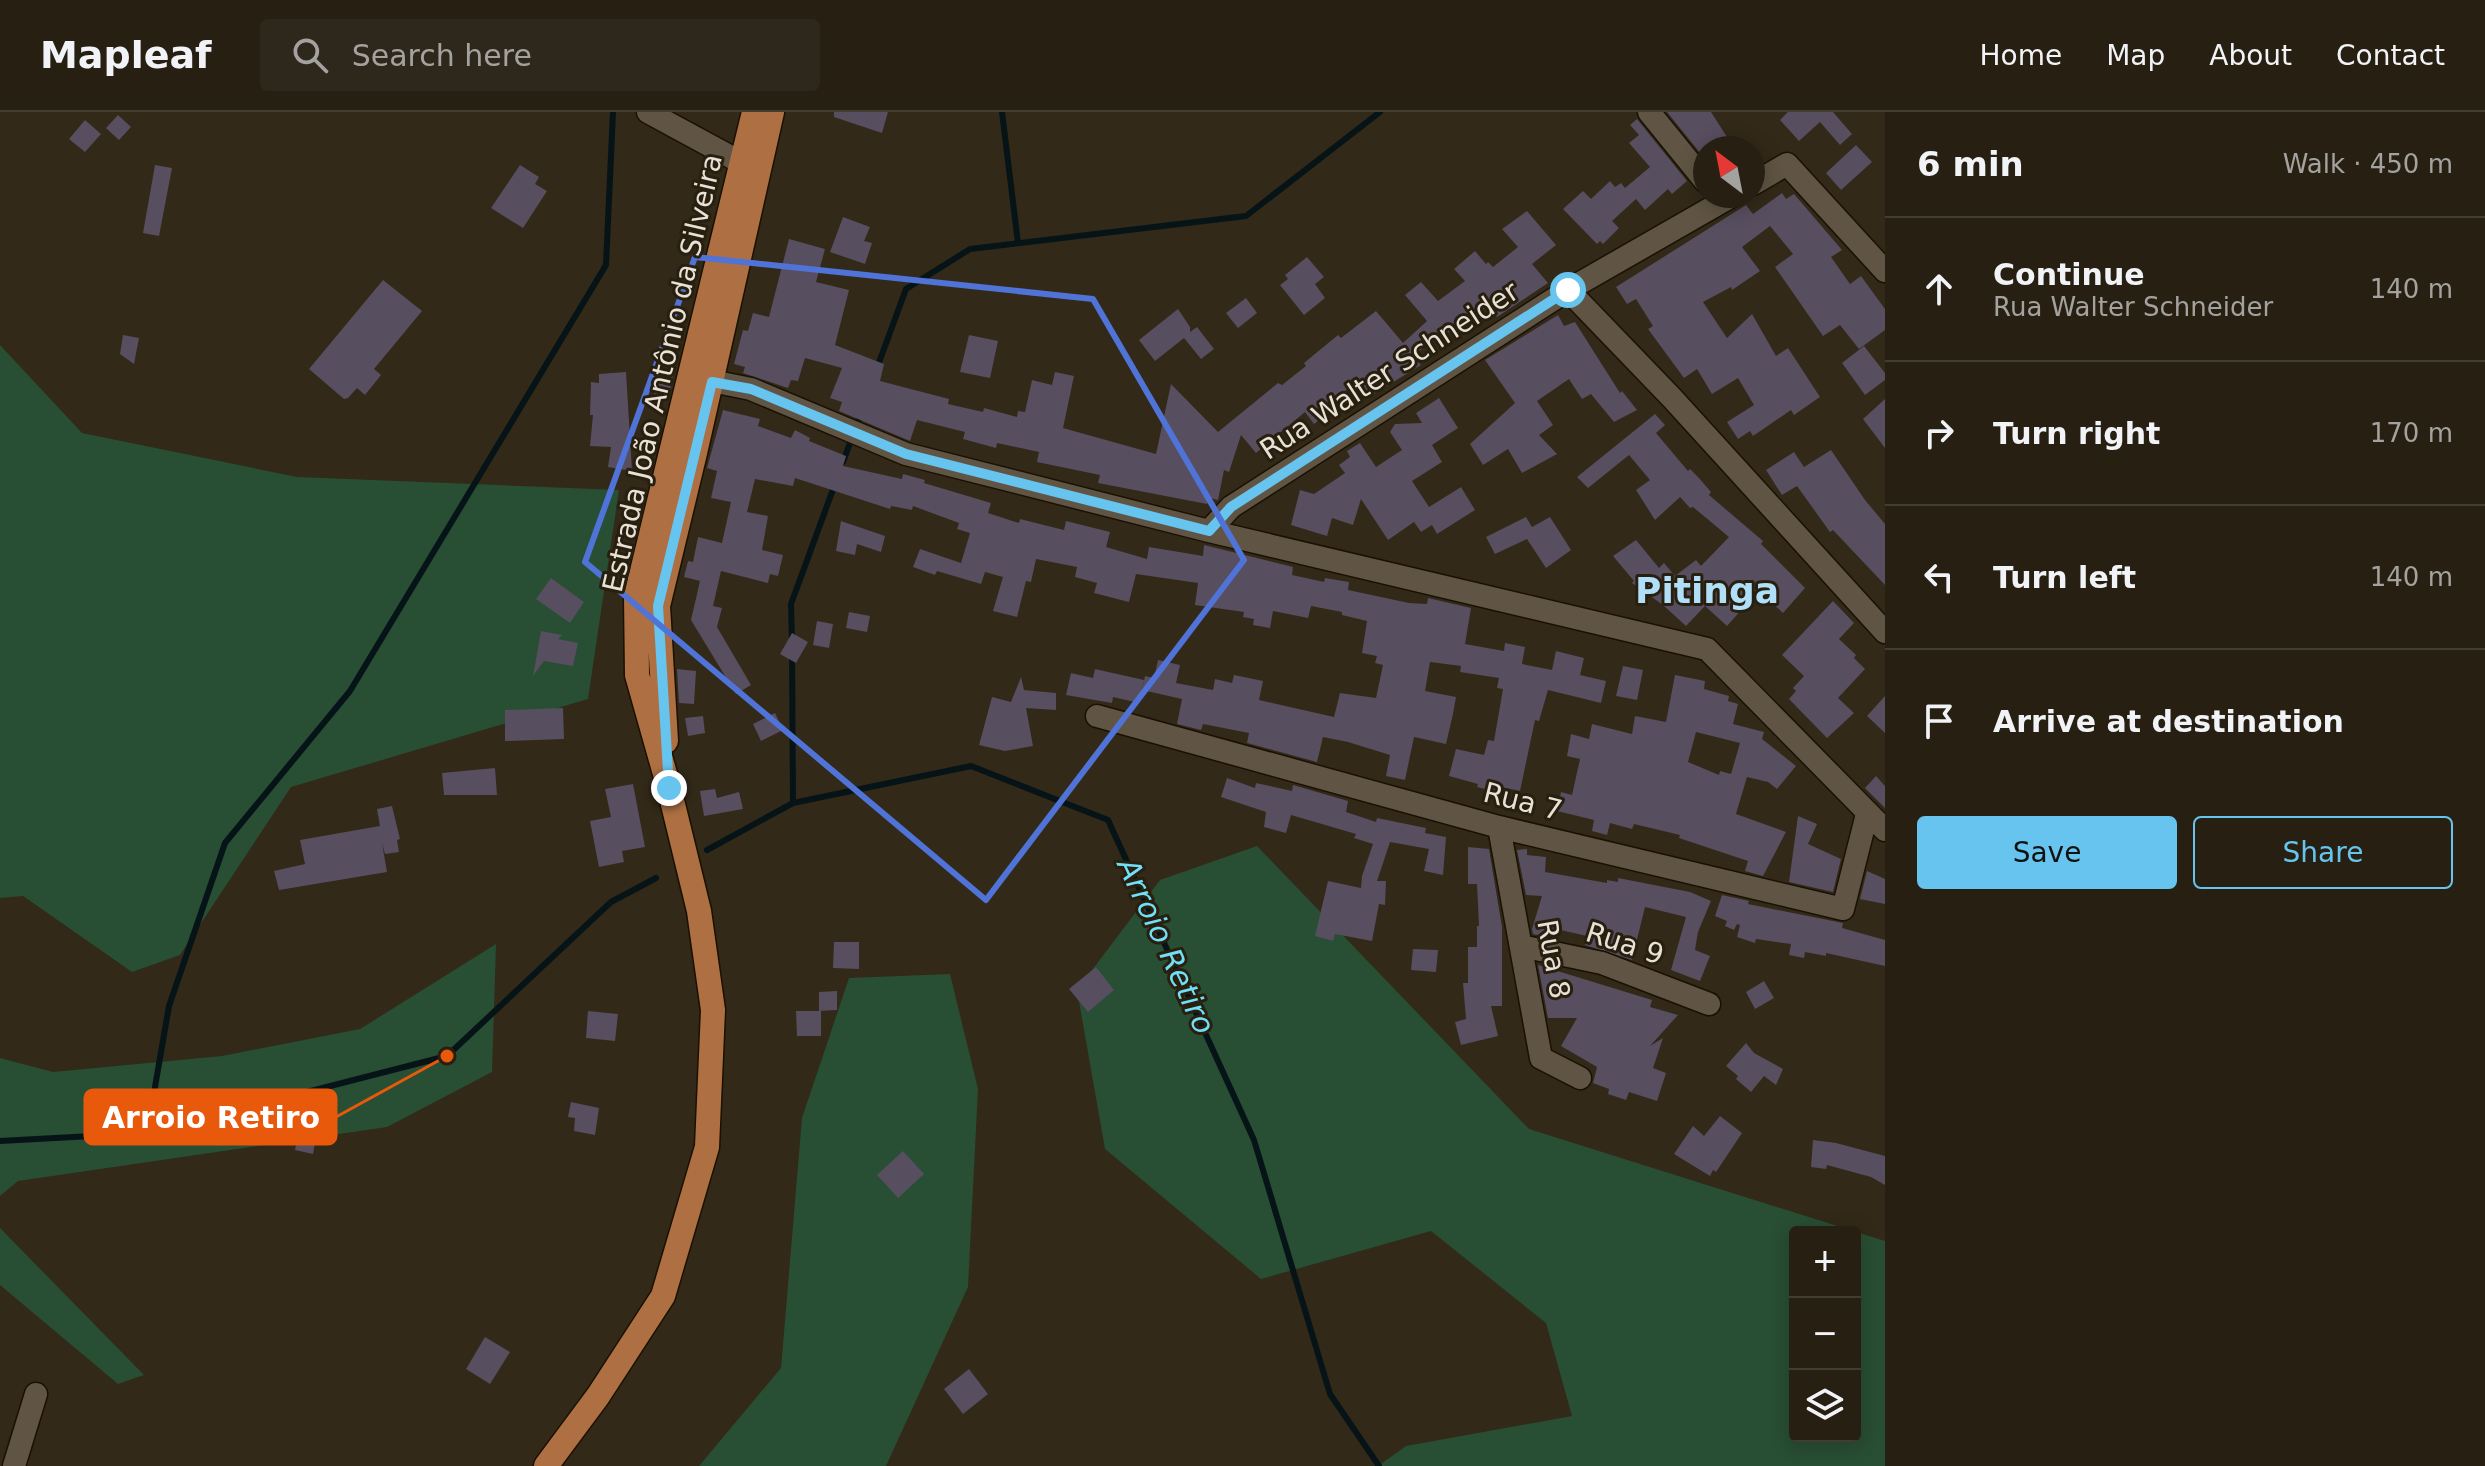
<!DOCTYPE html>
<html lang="en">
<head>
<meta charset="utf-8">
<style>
  body { margin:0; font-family:"DejaVu Sans",sans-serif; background:#2e271b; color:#f1f3f6 }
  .controls { position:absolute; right:24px; bottom:24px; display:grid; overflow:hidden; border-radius:8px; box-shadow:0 4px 20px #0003 }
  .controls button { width:72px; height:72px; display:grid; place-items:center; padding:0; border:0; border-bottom:2px solid #423d32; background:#261f12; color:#f1f3f6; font:40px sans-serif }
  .compass { position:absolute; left:1693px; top:24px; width:72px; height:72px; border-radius:50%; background:#261f12; box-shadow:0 4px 20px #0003; rotate:328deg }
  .stop { position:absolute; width:24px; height:24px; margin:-18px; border:6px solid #66c4ef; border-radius:50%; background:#fff }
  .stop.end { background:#66c4ef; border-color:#fff; box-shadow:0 2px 8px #0008 }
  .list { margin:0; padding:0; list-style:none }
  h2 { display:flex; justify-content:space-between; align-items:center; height:104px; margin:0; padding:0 32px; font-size:34px }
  h2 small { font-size:26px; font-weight:400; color:#a4a29f }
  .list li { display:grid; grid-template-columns:52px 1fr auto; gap:24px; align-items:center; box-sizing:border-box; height:144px; padding:0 32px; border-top:2px solid #423d32 }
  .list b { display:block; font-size:30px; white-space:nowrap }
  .list p { margin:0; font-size:26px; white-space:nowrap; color:#a4a29f }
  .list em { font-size:26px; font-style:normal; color:#a4a29f }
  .actions { display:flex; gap:16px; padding:24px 32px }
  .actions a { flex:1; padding:18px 0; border:2px solid #66c4ef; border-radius:8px; text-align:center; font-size:28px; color:#66c4ef }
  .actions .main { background:#66c4ef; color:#111 }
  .icon { flex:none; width:44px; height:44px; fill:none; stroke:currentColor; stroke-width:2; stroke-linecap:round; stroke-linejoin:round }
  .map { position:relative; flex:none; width:1885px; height:1354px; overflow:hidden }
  header { display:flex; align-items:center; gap:48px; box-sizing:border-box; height:112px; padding:0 40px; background:#261f12; border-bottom:2px solid #423d32 }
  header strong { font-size:38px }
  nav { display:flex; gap:44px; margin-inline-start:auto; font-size:28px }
  .search { width:560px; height:72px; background:#2e271b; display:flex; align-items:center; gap:20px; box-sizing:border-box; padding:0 28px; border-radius:8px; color:#a4a29f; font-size:30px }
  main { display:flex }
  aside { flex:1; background:#261f12 }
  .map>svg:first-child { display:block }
  .green { fill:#284e33; fill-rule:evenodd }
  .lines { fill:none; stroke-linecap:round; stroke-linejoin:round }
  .stream { stroke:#061417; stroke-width:6 }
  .building { fill:#574e60; fill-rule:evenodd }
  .minor-casing { stroke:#1a1103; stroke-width:25 }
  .major-casing { stroke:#1a1103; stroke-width:27 }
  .minor { stroke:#605544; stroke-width:22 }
  .major { stroke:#ae7042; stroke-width:24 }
  .route { stroke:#66c4ef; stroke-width:10 }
  .marked { fill:none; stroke:#5073d8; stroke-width:6; stroke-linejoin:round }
  .labels { text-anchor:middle; stroke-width:6; stroke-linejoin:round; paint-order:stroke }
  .street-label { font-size:28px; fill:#e7e1d7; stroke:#281f0f }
  .water-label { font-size:30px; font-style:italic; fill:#70dff7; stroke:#281f0f }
  .district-label { font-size:36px; font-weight:bold; fill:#b0e0f9; stroke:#281f0f }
  .leader { fill:none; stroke:#e8590c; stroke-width:3 }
  .callout-dot { fill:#e8590c; stroke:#281f0f; stroke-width:3 }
  .callout { fill:#e8590c; stroke:#e8590c; stroke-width:3 }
  .callout-label { font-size:30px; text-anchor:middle; font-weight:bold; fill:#fff }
</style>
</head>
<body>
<header>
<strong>Mapleaf</strong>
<div class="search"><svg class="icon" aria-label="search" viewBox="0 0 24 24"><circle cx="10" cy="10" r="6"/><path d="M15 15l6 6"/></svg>Search here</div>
<nav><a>Home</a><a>Map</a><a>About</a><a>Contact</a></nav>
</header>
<main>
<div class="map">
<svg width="1885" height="1354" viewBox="0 0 1885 1354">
  <rect width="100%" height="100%" fill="#322918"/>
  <path class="green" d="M0,233L82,321L297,365L619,378L588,587L291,675L180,843L132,860L23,784L0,786Z
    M1257,734L1529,1017L1885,1129V1354H1378L1406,1334L1572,1304L1546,1211L1431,1119L1261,1167L1105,1037L1077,878L1160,768ZM1795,1120H1855V1324H1795Z
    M496,832L492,960L387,1015L18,1069L0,1084V946L53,960L222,944L360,917Z
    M950,862L978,977L968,1175L886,1354H699L781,1256L802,1006L849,866Z
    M0,1116L144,1263L118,1272L0,1173Z"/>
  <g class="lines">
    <path class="stream" d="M1002,0L1018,131
      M877,256L906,177L970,137L1246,104L1380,0
      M843,350L861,301
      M792,529L791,492L835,372
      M792,540L793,691
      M707,738L793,691L971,654L1108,708L1254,1028L1330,1282L1379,1354
      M147,1021L169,894L225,731L350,579L606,153L613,0
      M0,1029L147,1021L447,944L611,790L656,766"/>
  </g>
  <path class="building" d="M834,0H888L882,21L834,5Z
    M1667,0H1711L1734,36H1705V47Z
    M1788,0H1833L1852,22L1840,33L1820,10L1799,29L1780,8Z
    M118,3L131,15L119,28L106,16Z
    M1637,7L1687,69L1672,82L1668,77L1645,98L1636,87L1612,109L1619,116L1603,132L1600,129L1597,132L1563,97L1583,79L1591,87L1610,69L1615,75L1621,71L1625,76L1650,55L1629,31L1639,23L1630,13Z
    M85,8L101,22L85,40L69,27Z
    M1856,33L1872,50L1841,78L1826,61Z
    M155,53L172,56L159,124L143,121Z
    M520,53L539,65L535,72L547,79L523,116L491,96Z
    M1782,81L1786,87L1794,82L1842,138L1831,145L1850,172L1861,164L1885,197V218L1859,237L1840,213L1823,224L1775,155L1793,142L1770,114L1742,135L1760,159L1732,178L1731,175L1703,190L1727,226L1752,202L1776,244L1788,236L1820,285L1794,303L1791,298L1753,324L1750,319L1738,327L1727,310L1754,293L1738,266L1712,282L1697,257L1684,266L1648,217L1653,214L1636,187L1627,192L1616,175L1746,93L1753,102Z
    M1527,99L1556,133L1532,152L1548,171L1497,205L1488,194L1443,224L1440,220L1414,244L1421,253L1369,285L1357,270L1325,294L1330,300L1314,312L1305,300L1256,341L1241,323L1229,360L1224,358L1218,388L1209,386L1207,392L1098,371L1100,363L1037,350L1039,340L997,331L996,336L963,327L965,320L917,308L910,329L839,299L842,290L830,286L842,256L805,246L798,269L791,268L788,276L743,261L745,255L734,252L743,218L748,219L753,201L769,205L789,127L825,137L816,170L849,178L835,233L884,252L880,269L949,287L948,292L983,300L984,296L1017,305L1018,299L1025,300L1032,268L1052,273L1055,260L1074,264L1063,316L1156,342L1171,272L1218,320L1278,271L1282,273L1306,254L1304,251L1338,223L1341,226L1376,199L1403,231L1427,209L1405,183L1421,170L1438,189L1465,169L1454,157L1475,139L1486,152L1488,150L1493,155L1518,135L1502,117Z
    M843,105L870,115L864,129L872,131L865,152L830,140Z
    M1307,145L1324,165L1315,172L1325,186L1304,203L1280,173L1288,167L1285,163Z
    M383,168L422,199L374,257L381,263L365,283L357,276L348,286L344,287L309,257Z
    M1246,186L1257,201L1238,216L1226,201Z
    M1178,197L1190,215V220L1197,215L1214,237L1201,247L1184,226L1155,249L1139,228Z
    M1558,203L1564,214L1575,210L1620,281L1622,279L1637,298L1614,310L1591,282L1582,287L1569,267L1537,289L1553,313L1539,323L1557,342L1522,361L1508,337L1483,353L1470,332L1515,291L1485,248Z
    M123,223L139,226L134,252L120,242Z
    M969,223L998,229L990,266L960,260Z
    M1864,234L1885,261V268L1865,283L1842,251Z
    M626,260L632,359L608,355L611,335L590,334L593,303H590L591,270L599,271V262Z
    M655,262L673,263L669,284L654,283Z
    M1439,286L1458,316L1432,333L1442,350L1412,369L1429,395L1461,375L1475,398L1437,422L1432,413L1421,420L1414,410L1388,428L1361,387L1353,413L1332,406L1327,424L1291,413L1300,378L1314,382L1345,361L1339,353L1350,345L1347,339L1360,331L1376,355L1402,338L1390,320L1395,312L1422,311L1416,301Z
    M1885,287V336L1863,307Z
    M723,298L760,307L758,314L791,326L795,318L810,326L809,329L846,344L843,354L902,367L903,362L925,368L924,371L991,391L988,401L1019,411L1020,407L1064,418L1066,409L1110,420L1106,435L1147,447L1149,435L1203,444L1204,433L1293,455L1292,463L1324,470L1325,466L1349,470L1348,478L1409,491L1427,492L1428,486L1471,496L1465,532L1504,539L1505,531L1525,535L1522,552L1552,558L1556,539L1584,546L1580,563L1606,569L1601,591L1548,578L1539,609L1535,608L1520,679L1497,674L1496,680L1477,675L1478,672L1449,664L1456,637L1484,643L1488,628L1494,629L1503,577L1497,576L1499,566L1460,560L1461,554L1430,550L1425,579L1456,585L1453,602L1446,632L1414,625L1405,668L1386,664L1390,643L1348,630L1323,625L1317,650L1247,631L1249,621L1203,612L1201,618L1177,612L1182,587L1142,578L1145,564L1154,566L1158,548L1180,553L1176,571L1213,578L1215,567L1232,571L1234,563L1263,569L1259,588L1334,605L1340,581L1376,586L1383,553L1375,551L1377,544L1362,541L1367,509L1342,503V500L1311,494L1308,506L1273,499L1270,516L1253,513L1254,507L1243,505L1244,500L1195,493L1198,471L1136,462L1129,490L1094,481L1097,471L1075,465L1077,455L1036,447L1031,470L1026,469L1017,505L993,499L1003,465L985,460L981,472L937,459L935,463L913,455L920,437L961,451L970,421L957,417L959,411L913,394L912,398L891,394L890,397L795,366L793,374L755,367L747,400L768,404L762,438L783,443L778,464L770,462L768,471L721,459L713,494L722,496L717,515L751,573L736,582L691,508L700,469L684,465L688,449L693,450L698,425L722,431L731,390L711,386L717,359L707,356Z
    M1655,302L1665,313L1656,321L1688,359L1690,357L1699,366L1711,380L1709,383L1763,429L1761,432L1805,476L1783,501L1759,478L1727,514L1705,494L1686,514L1663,493L1632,471L1634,469L1613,444L1636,428L1659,456L1664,451L1675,464L1696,448L1701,454L1729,425L1693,395L1690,396L1680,385L1655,408L1636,378L1650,368L1629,343L1588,376L1577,365Z
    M1831,338L1865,388L1885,412V473L1833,418L1830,420L1797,374L1782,383L1766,358L1794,340L1804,355Z
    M1526,405L1532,415L1550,405L1571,438L1546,456L1527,427L1495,442L1486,425Z
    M841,409L885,424L881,440L857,432L855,443L836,439Z
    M551,466L584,490L570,511L536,487Z
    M1833,489L1854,511L1839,527L1856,543L1854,546L1865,557L1838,586L1854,601L1827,626L1789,587L1796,579L1793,576L1804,564L1782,543Z
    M849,500L870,504L867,520L846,516Z
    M817,509L833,512L829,536L813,533Z
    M541,519L562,523L558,527L578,531L573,554L544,549L533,564Z
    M792,521L808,530L796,551L780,542Z
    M1623,554L1643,558L1637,588L1616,584Z
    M677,557L696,559L694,592L679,591Z
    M1095,557L1144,568L1139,591L1113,585L1112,591L1066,583L1071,561L1093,566Z
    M1675,563L1705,569L1704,577L1729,584L1728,589L1738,592L1733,612L1764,620L1762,627L1796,654L1777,677L1768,670L1747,665L1736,702L1786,720L1763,764L1745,759L1748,749L1679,726L1680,723L1634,712L1632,717L1610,711L1607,723L1592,719L1594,708L1557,699L1561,680L1572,683L1580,647L1567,644L1571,622L1589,627L1592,612L1632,622L1635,604L1666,610ZM1696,620L1740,631L1731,662L1720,659L1719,663L1688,650Z
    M1021,565L1024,578L1056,581V598L1026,596L1033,634L1005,639L979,633L992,585L1011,590Z
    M1885,584V621L1867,604Z
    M563,596L564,627L505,629V598Z
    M775,601L783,618L761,629L753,612Z
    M703,604L705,621L688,624L685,606Z
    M495,656L497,683H444L442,661Z
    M1876,664L1885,674V696L1865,676Z
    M1227,666L1255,676L1256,671L1292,679L1293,673L1348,689L1346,700L1376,710L1377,706L1426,716L1425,721L1446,725L1443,763L1424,759L1429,737L1390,730L1377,769H1386L1385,793L1379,792L1372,829L1335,822L1333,829L1315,824L1328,769L1361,776L1362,764L1373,732L1354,726L1356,722L1291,703L1286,721L1264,715L1266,700L1221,685Z
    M633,672L645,735L622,739L624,750L599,755L590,709L611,705L605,677Z
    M715,677L717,686L739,680L743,697L704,704L700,679Z
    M392,694L400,727L397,728L399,740L385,742L382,731L387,760L279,778L274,759L305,752L300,728L380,714L377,697Z
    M1798,704L1817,712L1808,732L1841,747L1833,780L1789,770Z
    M1468,735L1489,737L1502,815V894H1491L1498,924L1461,933L1455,910L1466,907L1463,871H1468V835H1477V814H1479L1477,772H1468Z
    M1527,737V743L1546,745L1545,760L1607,771V768L1618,770V766L1690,780L1711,789L1698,820L1695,838L1710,844L1700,869L1671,858L1686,805L1645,795L1632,848L1585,833L1587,824L1556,817L1552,826L1533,822L1532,817L1542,784L1526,783L1517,738Z
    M1867,759L1885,767V792L1860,787Z
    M1722,783L1749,789L1748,792L1843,811L1842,816L1885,828V854L1826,841V844L1805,840L1804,846L1789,843L1791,832L1756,827L1755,831L1737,825L1740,813L1737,812L1734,818L1725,814L1727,809L1715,804Z
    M834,830H859V857L833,856Z
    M1413,837L1438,838L1436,860L1411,858Z
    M1538,853L1652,888L1650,895L1678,903L1650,934L1663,926L1653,956L1666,961L1657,989L1629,980L1626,988L1608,982L1609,977L1593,971L1597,955L1561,934L1577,906H1548Z
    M1096,855L1114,878L1088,900L1069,877Z
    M1764,869L1774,886L1755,897L1746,880Z
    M837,879V898L819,899V880Z
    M588,899L618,902L615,929L586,926Z
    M796,899H821V924H797Z
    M1746,931L1754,941L1783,957L1776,973L1764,964L1751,980L1736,967L1738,964L1726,954Z
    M571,990L599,996L595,1023L574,1019L575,1006L568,1005Z
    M1720,1004L1742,1021L1716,1060L1713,1058L1710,1064L1674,1042L1693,1014L1704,1024Z
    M301,1006L319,1010L313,1042L295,1038Z
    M1813,1028L1836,1031L1885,1044V1073L1871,1065L1827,1053L1826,1057L1811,1055Z
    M903,1039L924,1062L898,1086L877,1063Z
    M485,1225L510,1240L490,1272L466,1257Z
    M969,1257L988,1282L963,1302L944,1277Z"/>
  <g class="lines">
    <g class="minor-casing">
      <path id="minor" d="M648,0L742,51
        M1649,0L1705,69
        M1753,72L1787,52L1885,159
        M1568,178L1672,286L1885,520
        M697,266L751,277L906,342L1209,419L1707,537L1885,718
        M1209,419L1231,395L1568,178L1732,84
        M1097,604L1499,715L1843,797L1867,702
        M1499,715L1541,946L1580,966
        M1521,834L1602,851L1709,892
        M14,1354L36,1282"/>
    </g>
    <g class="major-casing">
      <path id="major" d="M666,629L658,494L695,341L772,0
        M546,1354L598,1284L663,1184L707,1035L713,898L699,799L669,676L637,563L636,484L754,0"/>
    </g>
    <use href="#minor" class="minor"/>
    <use href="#major" class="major"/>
  </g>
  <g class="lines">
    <path class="route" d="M669,676L658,494L712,270L751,277L906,342L1209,419L1231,395L1568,178"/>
  </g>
  <path class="marked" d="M695,145L1093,187L1244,448L986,788L585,450Z"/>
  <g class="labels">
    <g class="street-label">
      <text transform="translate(1389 258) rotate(-33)" y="10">Rua Walter Schneider</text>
      <text transform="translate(662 261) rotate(-77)" y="10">Estrada João Antônio da Silveira</text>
      <text transform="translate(1523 689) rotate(14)" y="10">Rua 7</text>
      <text transform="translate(1625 831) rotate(18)" y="10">Rua 9</text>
      <text transform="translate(1554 847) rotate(80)" y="10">Rua 8</text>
    </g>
    <g class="water-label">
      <text transform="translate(1166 834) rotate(65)" y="10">Arroio Retiro</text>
    </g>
    <g class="district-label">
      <text x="1707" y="491">Pitinga</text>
    </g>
  </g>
  <path class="leader" d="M447 944L336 1005"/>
  <circle class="callout-dot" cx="447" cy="944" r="8"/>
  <rect class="callout" x="85" y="978" width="251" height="54" rx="8"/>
  <g class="callout-label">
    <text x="211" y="1016">Arroio Retiro</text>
  </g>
</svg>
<div class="controls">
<button>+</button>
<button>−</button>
<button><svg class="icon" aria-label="layers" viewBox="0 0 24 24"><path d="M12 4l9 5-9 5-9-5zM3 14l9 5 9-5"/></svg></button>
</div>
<svg class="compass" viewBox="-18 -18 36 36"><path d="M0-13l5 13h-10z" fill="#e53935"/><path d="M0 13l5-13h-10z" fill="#a4a29f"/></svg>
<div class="stop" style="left:1568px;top:178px"></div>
<div class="stop end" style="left:669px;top:676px"></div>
</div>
<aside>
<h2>6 min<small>Walk · 450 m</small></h2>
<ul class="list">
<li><svg class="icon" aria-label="ahead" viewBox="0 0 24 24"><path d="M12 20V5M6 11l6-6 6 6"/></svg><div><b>Continue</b><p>Rua Walter Schneider</p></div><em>140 m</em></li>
<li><svg class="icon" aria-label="right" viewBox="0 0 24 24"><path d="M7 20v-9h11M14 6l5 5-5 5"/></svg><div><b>Turn right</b></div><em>170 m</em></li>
<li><svg class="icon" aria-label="left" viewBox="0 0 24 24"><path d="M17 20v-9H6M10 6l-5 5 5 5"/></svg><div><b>Turn left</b></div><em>140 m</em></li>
<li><svg class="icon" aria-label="arrive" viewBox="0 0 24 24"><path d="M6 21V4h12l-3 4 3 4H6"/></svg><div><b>Arrive at destination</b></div></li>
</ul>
<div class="actions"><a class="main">Save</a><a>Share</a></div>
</aside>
</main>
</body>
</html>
